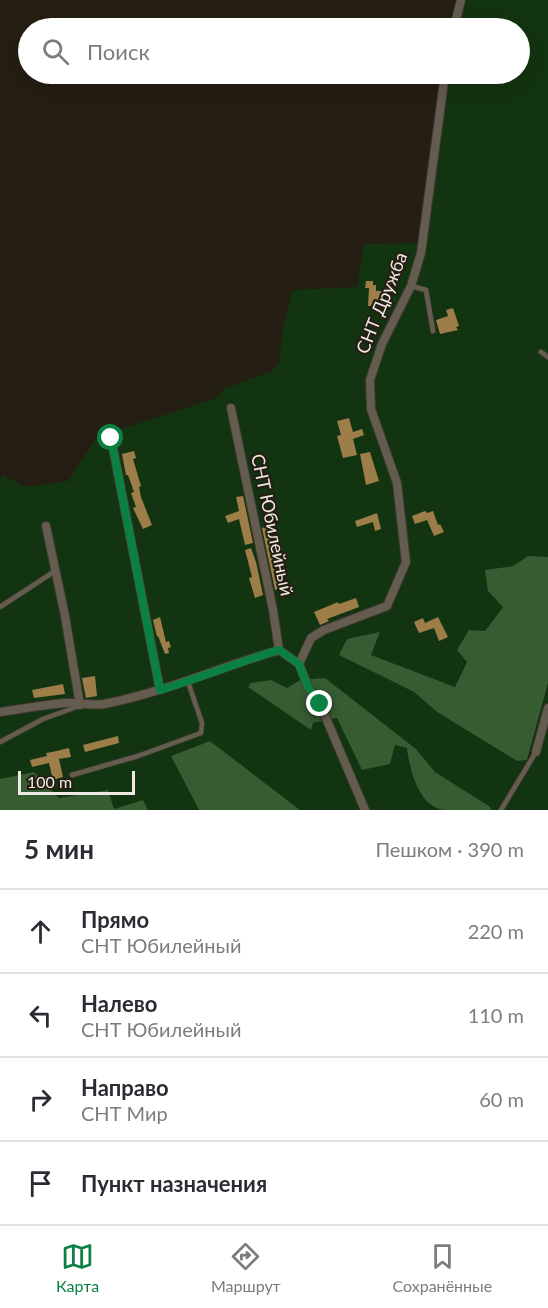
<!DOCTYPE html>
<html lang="ru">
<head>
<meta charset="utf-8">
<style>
  body { margin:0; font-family:Lato,sans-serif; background:#f7f7f7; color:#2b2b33 }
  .scale { position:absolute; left:18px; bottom:15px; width:117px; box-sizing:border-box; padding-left:6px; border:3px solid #eee9e2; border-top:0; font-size:16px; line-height:21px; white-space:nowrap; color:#eee9e2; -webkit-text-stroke:4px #251e12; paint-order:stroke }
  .stop { position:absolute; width:18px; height:18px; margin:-14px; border:4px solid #0b8043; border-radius:50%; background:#fff }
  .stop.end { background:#0b8043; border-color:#fff; box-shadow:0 2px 6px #0008 }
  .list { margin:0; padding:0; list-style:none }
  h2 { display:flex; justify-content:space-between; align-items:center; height:78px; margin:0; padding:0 24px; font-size:26px }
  h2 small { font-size:20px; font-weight:400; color:#7c7c81 }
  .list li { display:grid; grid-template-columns:39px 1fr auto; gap:18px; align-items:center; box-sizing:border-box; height:84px; padding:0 24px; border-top:2px solid #e1e1e2 }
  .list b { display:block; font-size:22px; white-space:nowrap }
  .list p { margin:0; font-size:20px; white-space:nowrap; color:#7c7c81 }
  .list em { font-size:20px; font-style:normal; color:#7c7c81 }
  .icon { flex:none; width:33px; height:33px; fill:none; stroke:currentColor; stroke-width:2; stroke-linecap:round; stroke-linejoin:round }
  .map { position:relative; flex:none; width:548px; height:810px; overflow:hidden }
  .search { position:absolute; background:#fff; box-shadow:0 6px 24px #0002; left:18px; right:18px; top:18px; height:66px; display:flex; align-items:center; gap:15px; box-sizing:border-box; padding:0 21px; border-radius:33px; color:#7c7c81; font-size:22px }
  .sheet { height:414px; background:#fff }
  nav { display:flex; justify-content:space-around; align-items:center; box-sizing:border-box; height:84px; border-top:2px solid #e1e1e2; background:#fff; font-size:16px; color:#7c7c81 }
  nav a { display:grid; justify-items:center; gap:3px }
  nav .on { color:#0b8043 }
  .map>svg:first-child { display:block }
  .green { fill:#133410 }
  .forest { fill:#365c32 }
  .building { fill:#9d7d48 }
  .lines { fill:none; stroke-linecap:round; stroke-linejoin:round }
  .lane-casing { stroke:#3f3a32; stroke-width:6 }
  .street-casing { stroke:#3f3a32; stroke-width:10 }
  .lane { stroke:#655c50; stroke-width:4.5 }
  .street { stroke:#655c50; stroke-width:8 }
  .route { stroke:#0b8043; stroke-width:8 }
  .labels { text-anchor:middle; stroke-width:4.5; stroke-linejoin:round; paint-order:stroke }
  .street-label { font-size:18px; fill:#eee9e2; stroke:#251e12 }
</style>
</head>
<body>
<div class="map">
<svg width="548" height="810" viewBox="0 0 548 810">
  <rect width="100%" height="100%" fill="#251e12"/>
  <path class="green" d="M464,0H548V557L528,556L513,566L485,570L488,591L503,607L485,631L457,650L467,661L455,687L371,655L380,633L339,655L414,692L437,712L517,761L528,760L548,683V810H492L489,806L435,772L416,749L300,680L287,688L271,680L311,730L313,723L337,718L408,748L409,767L422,796L441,810H300L210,741L171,756L199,810H148L143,800L114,809L108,790L59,798L34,772L0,779V479L4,475L25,487L68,481L97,437L216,398L224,389L272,371L279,364L284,323L293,290L357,287L364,244L425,243L448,74H520V28H457Z"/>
  <path class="forest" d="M528,556L548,557V683L527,760L517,761L437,712L414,692L339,655L347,639L380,632L371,655L455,687L467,662L457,650L469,630L485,631L503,607L488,591L485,570L513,566Z
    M325,678L416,749L435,772L489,806L492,810C477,810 459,810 444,810C419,807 409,769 407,748L395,745L390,764L362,770L337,718L313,723L311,730L248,687L251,683L271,680L287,688L300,680Z
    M210,741L300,810H199L171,756Z
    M34,772L59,798L108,790L114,809L143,800L148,810H0V779Z"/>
  <path class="building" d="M366,281H373V285H376V291H382V306H368L369,288H365Z
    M453,308L459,326L456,327L458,330L440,334L436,320L448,316L446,310Z
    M349,418L353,432L362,429L364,435L353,439L357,455L343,458L337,436L341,435L337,421Z
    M134,451L136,458L133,459L141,486L139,487L141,497L152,525L143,529L133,508L136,507L131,493L134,492L128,475H126L122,454Z
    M370,452L379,481L366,485L360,454Z
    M243,496L253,543L245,545L239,519L228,523L225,516L239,511L236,497Z
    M425,511L427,513L433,511L438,525L440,524L444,532L434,536L427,520L415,524L412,516Z
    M377,513L381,529L375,531L373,522L357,527L355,521Z
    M268,526L274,549L272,550L281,576L277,577L281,588L275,590L262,528Z
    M251,548L256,562L263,595L255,598L249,578L252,577L245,550Z
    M356,598L359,607L327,619L329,621L320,625L314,612L338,602L339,604Z
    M160,617L166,642L169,641L171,647L168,648L169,653L165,654L158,636L157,637L153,620Z
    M438,617L448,637L439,641L434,628L419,633L414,622L423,618L425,623Z
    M95,676L97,696L86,698L82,678Z
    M63,684L65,694L34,698L32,690Z
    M118,736L119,743L85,752L83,745Z
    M69,748L71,757L59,759L63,777L53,780L49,763L32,767L30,760L47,756L46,753L52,752Z"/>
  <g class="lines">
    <g class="lane-casing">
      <path id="lane" d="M411,286L426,290L433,331
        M541,352L548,357
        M0,607L55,571
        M0,742L43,719L79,706
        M72,775L138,756L201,733L202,723L188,682
        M501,810L536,752"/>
    </g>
    <g class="street-casing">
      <path id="street" d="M454,28L461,0
        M231,408L273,610L279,650
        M111,438L160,690
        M46,526L65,616L80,705
        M299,664L311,638L324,630L387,606L406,562L397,483L371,409L370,380L382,344L411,286L421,253L445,74
        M299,664L308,687L320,704L365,810
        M0,712C21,709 42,705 64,703C77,702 90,706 104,704C165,692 220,667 279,650L299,664
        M536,752L548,708"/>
    </g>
    <use href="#lane" class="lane"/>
    <use href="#street" class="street"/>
  </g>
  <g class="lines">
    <path class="route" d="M111,438L160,690C200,678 239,662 279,650L299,664L308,687L320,704"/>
  </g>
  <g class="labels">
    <g class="street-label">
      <text transform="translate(382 303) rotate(-68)" y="6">СНТ Дружба</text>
      <text transform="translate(272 525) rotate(78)" y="6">СНТ Юбилейный</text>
    </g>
  </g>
</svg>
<div class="scale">100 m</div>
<div class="stop" style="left:111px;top:438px"></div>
<div class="stop end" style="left:320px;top:704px"></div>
<div class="search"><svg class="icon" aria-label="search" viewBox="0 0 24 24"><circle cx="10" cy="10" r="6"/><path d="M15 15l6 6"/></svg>Поиск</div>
</div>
<section class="sheet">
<h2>5 мин<small>Пешком · 390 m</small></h2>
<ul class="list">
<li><svg class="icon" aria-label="ahead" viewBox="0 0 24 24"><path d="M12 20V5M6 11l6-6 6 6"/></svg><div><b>Прямо</b><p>СНТ Юбилейный</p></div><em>220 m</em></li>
<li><svg class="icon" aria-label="left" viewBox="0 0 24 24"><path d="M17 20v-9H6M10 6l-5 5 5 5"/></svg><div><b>Налево</b><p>СНТ Юбилейный</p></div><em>110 m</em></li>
<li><svg class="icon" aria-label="right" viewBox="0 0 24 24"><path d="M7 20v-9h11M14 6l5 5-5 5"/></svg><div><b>Направо</b><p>СНТ Мир</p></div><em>60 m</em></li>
<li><svg class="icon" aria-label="arrive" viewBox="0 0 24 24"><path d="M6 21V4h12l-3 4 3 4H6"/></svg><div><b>Пункт назначения</b></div></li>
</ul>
</section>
<nav>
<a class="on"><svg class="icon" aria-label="map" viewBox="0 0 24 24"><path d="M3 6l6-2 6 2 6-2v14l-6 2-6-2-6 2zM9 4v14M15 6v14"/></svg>Карта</a>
<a><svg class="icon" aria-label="directions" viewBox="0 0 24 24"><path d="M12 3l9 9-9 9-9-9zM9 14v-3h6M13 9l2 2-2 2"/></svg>Маршрут</a>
<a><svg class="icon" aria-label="saved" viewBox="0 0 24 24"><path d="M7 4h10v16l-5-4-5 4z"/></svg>Сохранённые</a>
</nav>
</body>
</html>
